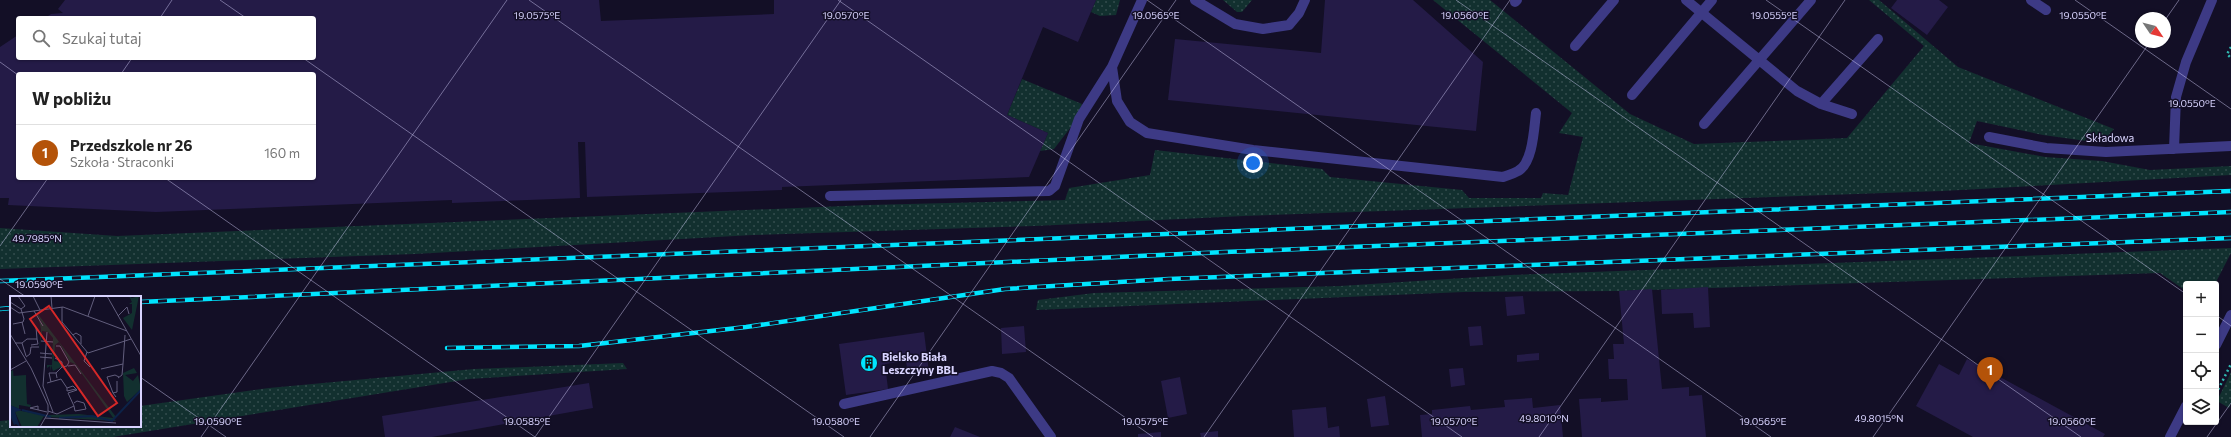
<!DOCTYPE html>
<html lang="pl">
<head>
<meta charset="utf-8">
<style>
  body { margin:0; font-family:Commissioner,sans-serif; background:#f2f2f2; color:#222 }
  .controls { position:absolute; right:12px; bottom:12px; display:grid; overflow:hidden; border-radius:4px; box-shadow:0 1px 3px #0004 }
  .controls button { width:36px; height:36px; display:grid; place-items:center; padding:0; border:0; border-bottom:1px solid #e0e0e0; background:#fff; color:#222; font:20px sans-serif }
  .compass { position:absolute; left:2135px; top:12px; width:36px; height:36px; border-radius:50%; background:#fff; box-shadow:0 1px 3px #0004; rotate:125deg }
  .you { position:absolute; left:1253px; top:163px; width:14px; height:14px; margin:-10px; border:3px solid #fff; border-radius:50%; background:#1a73e8; box-shadow:0 0 0 6px #1a73e833 }
  .badge { display:grid; place-items:center; width:26px; height:26px; border-radius:50%; background:#b45309; color:#fff; font-size:13px; font-weight:700 }
  .pin { position:absolute; translate:-50% -33px; filter:drop-shadow(0 1px 2px #0008) }
  .pin::after { content:''; position:absolute; top:21px; width:14px; height:12px; background:inherit; clip-path:polygon(0 0,100% 0,50% 100%) }
  .list { margin:0; padding:0; list-style:none }
  h2 { display:flex; justify-content:space-between; align-items:center; height:52px; margin:0; padding:0 16px; font-size:17px }
  h2 small { font-size:13px; font-weight:400; color:#767676 }
  .list li { display:grid; grid-template-columns:26px 1fr auto; gap:12px; align-items:center; box-sizing:border-box; height:56px; padding:0 16px; border-top:1px solid #e0e0e0 }
  .list b { display:block; font-size:15px; white-space:nowrap }
  .list p { margin:0; font-size:13px; white-space:nowrap; color:#767676 }
  .list em { font-size:13px; font-style:normal; color:#767676 }
  .icon { flex:none; width:22px; height:22px; fill:none; stroke:currentColor; stroke-width:2; stroke-linecap:round; stroke-linejoin:round }
  .map { position:relative; flex:none; width:2231px; height:437px; overflow:hidden }
  .search { position:absolute; background:#fff; box-shadow:0 1px 3px #0004; left:16px; top:16px; width:300px; height:44px; display:flex; align-items:center; gap:10px; box-sizing:border-box; padding:0 14px; border-radius:4px; color:#767676; font-size:15px }
  .panel { position:absolute; background:#fff; box-shadow:0 1px 3px #0004; left:16px; top:72px; width:300px; height:108px; border-radius:4px }
  .map>svg:first-child { display:block }
  .grass { fill:url(#grass-dots) }
  .building { fill:#241b47; fill-rule:evenodd }
  .lines { fill:none; stroke-linecap:round; stroke-linejoin:round }
  .path { stroke:#2fb8b0; stroke-width:2.5; stroke-dasharray:2 3; stroke-linecap:butt }
  .minor { stroke:#3d3a85; stroke-width:10 }
  .rail-casing { stroke:#00e5ff; stroke-width:4.5 }
  .rail { stroke:#130f26; stroke-width:3; stroke-dasharray:9; stroke-linecap:butt }
  .ticks { fill:none; stroke:#d9d4ff; stroke-width:1; stroke-opacity:0.45 }
  .labels { text-anchor:middle; stroke-width:3; stroke-linejoin:round; paint-order:stroke }
  .street-label { font-size:11px; fill:#d9d4ff; stroke:#130f26 }
  .poi-label { font-size:11px; font-weight:bold; fill:#d9d4ff; stroke:#130f26; text-anchor:start }
  .inset-river { fill:none; stroke:#0c2248; stroke-width:2 }
  .inset-road { fill:none; stroke:#625e7d; stroke-width:1 }
  .view { fill:#d62828; fill-opacity:0.15; stroke:#d62828; stroke-width:2 }
  .inset-edge { fill:none; stroke:#d9d4ff; stroke-width:2 }
  .ticks-label { font-size:10px; text-anchor:middle; fill:#d9d4ff; stroke:#130f26; stroke-width:3; stroke-linejoin:round; paint-order:stroke }
</style>
</head>
<body>
<div class="map">
<svg width="2231" height="437" viewBox="0 0 2231 437">
  <defs>
    <pattern id="grass-dots" width="8" height="8" patternUnits="userSpaceOnUse"><rect width="8" height="8" fill="#12302f"/><path d="M2 2h.1M6 6h.1" fill="none" stroke="#344d4e" stroke-width="1.8" stroke-linecap="round"/></pattern>
  </defs>
  <rect width="100%" height="100%" fill="#130f26"/>
  <path class="grass" d="M1096,0H1120L1116,15L1100,16L1091,12Z
    M1223,0H1252L1242,12H1237Z
    M1433,0H1490L1630,114L1694,144L1847,138L1924,46L1869,0H1879L1958,67L2114,129L2101,143L2043,135L1977,121L1969,143L2045,157L2102,161L2150,170L2231,166V175L1942,191L1244,216L1035,226L753,235L415,254L0,269V228L117,236L868,205L1065,200L1069,188L1150,175L1155,150L1322,169L1330,177L1462,190L1469,198H1541L1543,193L1568,195L1583,137L1559,133L1572,113Z
    M1022,79L1082,104L1074,123L1054,149L1040,151L1048,133L1007,115Z
    M2231,248V253L2215,284H2186V291L2160,273L1619,291L1464,292L1036,310L1038,300L1094,293L1340,286L1510,275Z
    M623,363L627,369L469,379L113,437H0V421L11,420V426H140V406L269,388L474,369Z
    M2231,372V403L2229,408L2217,401Z"/>
  <path class="building" d="M65,0H599L601,21L774,14V0H1096L1078,42L1043,27L1007,115L1048,133L1029,177L782,187V190L587,197L585,142H578L580,198L452,203V200L156,212L8,205L9,198H0V47L18,35V58H314V18H45L51,14L63,13L58,9ZM18,74H314V178H18Z
    M1325,0H1413L1483,62L1476,131L1168,100L1175,39L1321,53Z
    M1897,0H1939L1948,7L1927,35L1891,8Z
    M1708,287L1710,327L1694,328L1693,313L1662,314L1661,290Z
    M1652,289L1662,389L1689,387V396L1702,395L1706,437H1582L1579,399L1601,398V402L1628,400L1627,379H1609L1608,359H1614L1613,344H1624L1619,291Z
    M1523,296L1525,314L1507,316L1505,297Z
    M1024,326L1026,352L1002,354L1001,328Z
    M1481,326L1483,345L1470,346L1468,327Z
    M924,332L929,372L908,375L906,361L885,364L888,389L846,395L839,344Z
    M1539,353V360L1517,362V355Z
    M1967,359L2105,434L2103,437H1973L1916,406L1939,364L1959,375Z
    M1463,368L1465,385L1451,387L1449,369Z
    M1180,377L1187,414L1168,418L1161,381Z
    M589,383L593,408L432,437H385L382,416Z
    M1385,396L1389,425L1371,427L1367,399Z
    M1532,398L1533,408L1560,405L1563,437H1422L1420,415L1432,414V410L1470,406L1471,410L1505,407L1504,400Z
    M1326,407L1328,428L1339,426L1340,437H1294L1292,410Z
    M955,427L980,437H950Z
    M1218,431V437H1201L1200,433Z
    M1161,432V437H1138V434Z"/>
  <g class="lines">
    <path class="path" d="M2231,47L2227,54L2231,58
      M2216,394L2231,364"/>
    <path class="minor" d="M1142,0L1112,67L1117,101L1130,122L1147,133L1253,150L1503,177C1508,175 1513,174 1518,171C1533,163 1534,128 1536,113
      M1195,0L1235,24L1263,29L1289,25L1299,13L1305,0
      M1686,0L1797,91L1821,104L1852,114
      M2031,0L2046,10
      M1515,2L1517,0
      M1575,46L1614,0
      M1632,95L1712,0
      M1821,104L1878,39
      M1704,124L1811,0
      M1989,137L2046,148L2106,152L2231,146
      M2174,149L2176,97L2186,62L2212,0
      M830,196L1049,191L1055,186L1079,119L1112,67
      M2216,345L2231,315
      M844,404L992,371L1001,373L1009,378L1051,437
      M2170,437L2186,406"/>
    <g class="rail-casing">
      <path id="rail" d="M0,281L2231,191
        M140,302L1225,252L2231,212
        M0,309L11,308
        M447,348L579,346L746,327L1005,289L1169,279L2231,238"/>
    </g>
    <use href="#rail" class="rail"/>
  </g>
  <path class="ticks" d="M220,0L246,18M529,0L1153,437M838,0L1462,437M1147,0L1771,437M1456,0L2081,437M1766,0L2186,294M2075,0L2231,109M160,18L172,0M2165,20L2179,0M303,58L844,437M0,62L18,75M121,74L132,58M165,178L535,437M0,246L48,178M0,279L26,297M2216,315L2231,326M140,377L226,437M201,437L507,0M535,437L841,0M870,437L1176,0M1204,437L1510,0M1539,437L1845,0M1873,437L2150,42M2207,437L2231,403"/>
  <defs>
    <g id="building-disc" transform="scale(0.9)"><circle r="9.5" fill="#00e5ff" stroke="#130f26"/><path d="M-4-6H4V6H1V3H-1V6H-4ZM-2.5-4.3h1.7v1.8h-1.7ZM.8-4.3h1.7v1.8H.8ZM-2.5-1h1.7V.8h-1.7ZM.8-1h1.7V.8H.8Z" fill="#111"/></g>
  </defs>
  <g fill-rule="evenodd">
    <use href="#building-disc" x="869" y="363"/>
  </g>
  <g class="labels">
    <g class="street-label">
      <text x="2110" y="142">Składowa</text>
    </g>
    <g class="poi-label">
      <text x="882" y="361">Bielsko Biała<tspan x="882" dy="13">Leszczyny BBL</tspan></text>
    </g>
  </g>
  <g transform="translate(10 296)">
    <rect width="131" height="131" fill="#130f26"/>
    <path d="M119,0L122,2L129,0L122,34L113,22L122,17V8H125H119L122,6ZM26,17H27L37,30L106,121L104,123L65,68L60,66L49,46L45,49L44,65L51,66V71L43,75L41,69V76L40,70L37,72V69H42L43,42L38,36L32,35L29,55L31,33L29,24L34,30Z" fill="#12302f"/>
    <path d="M124,72L127,77L115,79L123,85L128,79L131,93L117,106L114,100L113,77ZM16,79V86L3,87V80ZM69,118L103,122L106,125L38,121L39,119Z" fill="#12302f"/>
    <path d="M3,74L4,86H16L17,108L21,109L20,111L9,109V113L0,109V76ZM7,114L32,119L34,120L27,131H12L5,116Z" fill="#12302f"/>
    <path d="M0,109L12,114L5,116L10,131L6,128L4,129L0,119Z" fill="#0c2248"/>
    <path class="inset-river" d="M12,114L41,121M49,122L82,120L102,125L131,94"/>
    <path class="inset-road" d="M8,0L15,10L11,13M23,0L30,14M41,0L42,12M97,0L131,60M0,6L11,13L14,23L13,26L3,28M0,11L9,17L53,11L117,35M52,11V26L78,57L121,43M24,15L33,30M78,20L85,0M108,20L117,11L119,18M12,26L15,38M26,31L27,43M37,36L33,90L43,116M0,38L21,72L38,109V117L30,131M63,39L66,37L71,40V48M31,45L43,46M5,47H12L16,60M12,47L17,43H27L28,48L21,49M46,50H50L59,66L57,70L52,71M77,56L74,65L80,71M30,57L42,58M16,61L20,58L21,51H29M30,61L42,62M45,62L52,66V71L46,77M58,70L65,69L71,78M91,73L113,68L115,39M0,74L16,65M108,82L112,79L113,68M41,86L39,77H46L47,82M37,87L51,83L57,92L63,90L67,94L58,97L64,110L47,118L38,115M57,92V95L66,93M103,97L97,81L105,79L109,81M106,101L103,97L107,96V85M64,107L67,105L74,107L76,113L65,115L64,110M20,112L37,116M20,112L28,110V114M35,122L106,127"/>
    <path class="view" d="M39,10L107,107L88,120L20,23Z"/>
    <rect width="131" height="131" class="inset-edge"/>
  </g>
  <g class="ticks-label">
    <text x="537" y="19">19.0575°E</text>
    <text x="846" y="19">19.0570°E</text>
    <text x="1156" y="19">19.0565°E</text>
    <text x="1465" y="19">19.0560°E</text>
    <text x="1774" y="19">19.0555°E</text>
    <text x="2083" y="19">19.0550°E</text>
    <text x="2192" y="107">19.0550°E</text>
    <text x="37" y="242">49.7985°N</text>
    <text x="39" y="288">19.0590°E</text>
    <text x="1544" y="422">49.8010°N</text>
    <text x="1879" y="422">49.8015°N</text>
    <text x="218" y="425">19.0590°E</text>
    <text x="527" y="425">19.0585°E</text>
    <text x="836" y="425">19.0580°E</text>
    <text x="1145" y="425">19.0575°E</text>
    <text x="1454" y="425">19.0570°E</text>
    <text x="1763" y="425">19.0565°E</text>
    <text x="2072" y="425">19.0560°E</text>
  </g>
</svg>
<div class="controls">
<button>+</button>
<button>−</button>
<button><svg class="icon" aria-label="locate" viewBox="0 0 24 24"><circle cx="12" cy="12" r="6"/><path d="M12 2v4M12 18v4M2 12h4M18 12h4"/></svg></button>
<button><svg class="icon" aria-label="layers" viewBox="0 0 24 24"><path d="M12 4l9 5-9 5-9-5zM3 14l9 5 9-5"/></svg></button>
</div>
<svg class="compass" viewBox="-18 -18 36 36"><path d="M0-13l5 13h-10z" fill="#e53935"/><path d="M0 13l5-13h-10z" fill="#767676"/></svg>
<div class="you"></div>
<div class="pin badge" style="left:1990px;top:390px">1</div>
<div class="search"><svg class="icon" aria-label="search" viewBox="0 0 24 24"><circle cx="10" cy="10" r="6"/><path d="M15 15l6 6"/></svg>Szukaj tutaj</div>
<section class="panel">
<h2>W pobliżu<small></small></h2>
<ul class="list">
<li><span class="badge">1</span><div><b>Przedszkole nr 26</b><p>Szkoła · Straconki</p></div><em>160 m</em></li>
</ul>
</section>
</div>
</body>
</html>
